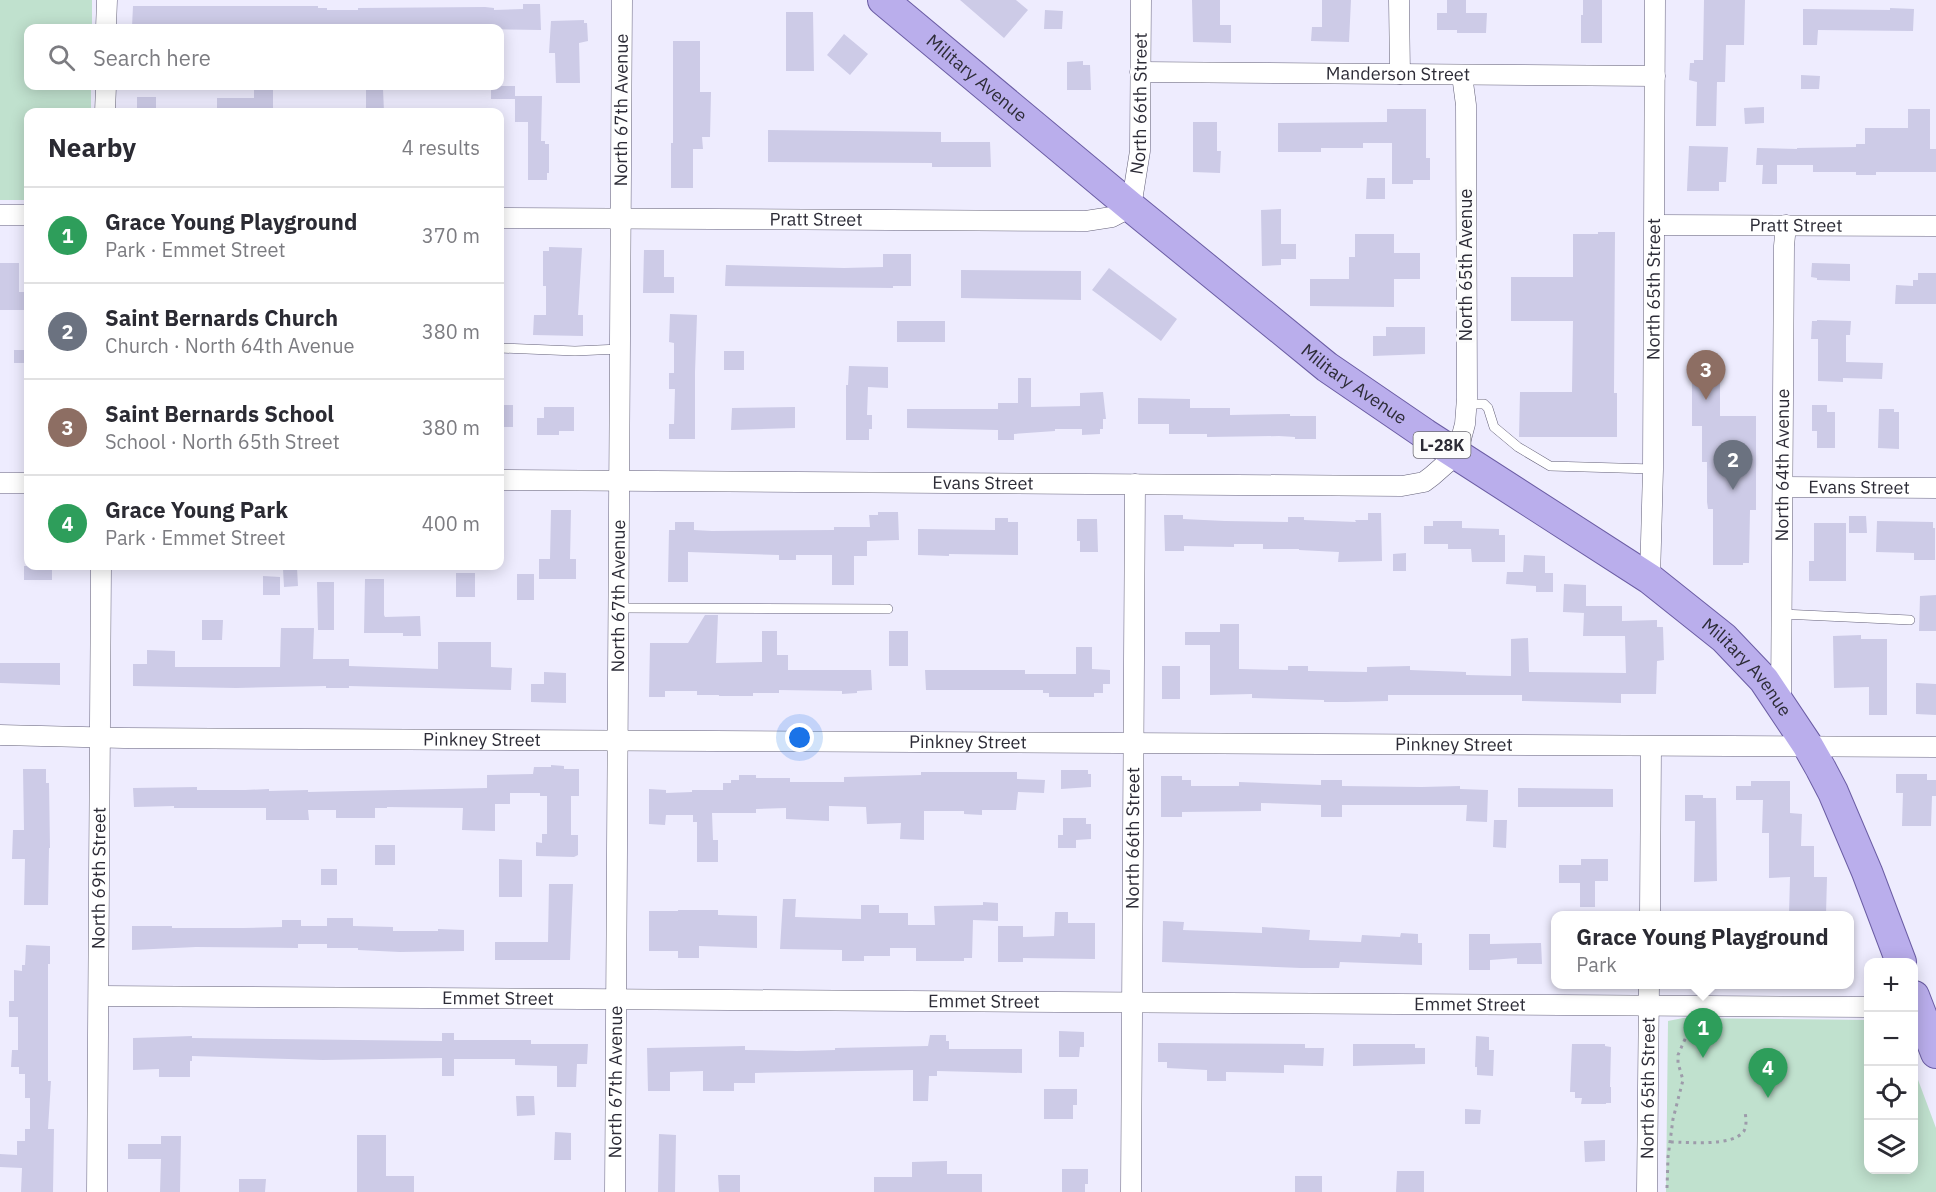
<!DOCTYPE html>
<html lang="en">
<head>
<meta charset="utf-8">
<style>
  body { margin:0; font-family:"IBM Plex Sans",sans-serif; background:#f2f2f3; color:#2b2b33 }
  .controls { position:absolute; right:18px; bottom:18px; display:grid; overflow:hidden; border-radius:12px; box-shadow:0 3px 15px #0003 }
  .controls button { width:54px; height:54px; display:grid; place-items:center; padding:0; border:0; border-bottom:2px solid #e1e1e2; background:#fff; color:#2b2b33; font:30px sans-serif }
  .you { position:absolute; left:800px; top:738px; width:21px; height:21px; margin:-15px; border:4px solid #fff; border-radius:50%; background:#1a73e8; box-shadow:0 0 0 9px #1a73e833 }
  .badge { display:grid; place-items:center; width:39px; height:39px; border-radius:50%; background:#7c3aed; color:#fff; font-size:20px; font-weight:700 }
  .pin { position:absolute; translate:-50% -50px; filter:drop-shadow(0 2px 3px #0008) }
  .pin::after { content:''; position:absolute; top:32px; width:21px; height:18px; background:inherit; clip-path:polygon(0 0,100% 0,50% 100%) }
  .popup { position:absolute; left:1551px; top:911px; width:303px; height:78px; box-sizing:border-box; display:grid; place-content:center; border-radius:12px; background:#fff; filter:drop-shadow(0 2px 4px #0005); font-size:20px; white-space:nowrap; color:#7c7c81 }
  .popup b { font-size:22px; color:#2b2b33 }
  .popup::after { content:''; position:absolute; left:50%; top:100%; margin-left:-12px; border:12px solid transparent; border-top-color:#fff }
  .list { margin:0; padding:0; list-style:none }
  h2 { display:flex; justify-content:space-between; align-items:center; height:78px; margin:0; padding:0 24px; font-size:26px }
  h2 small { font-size:20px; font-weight:400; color:#7c7c81 }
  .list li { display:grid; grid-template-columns:39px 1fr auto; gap:18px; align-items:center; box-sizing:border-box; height:96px; padding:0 24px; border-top:2px solid #e1e1e2 }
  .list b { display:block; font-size:22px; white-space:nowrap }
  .list p { margin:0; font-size:20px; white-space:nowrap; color:#7c7c81 }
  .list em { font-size:20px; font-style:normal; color:#7c7c81 }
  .icon { flex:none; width:33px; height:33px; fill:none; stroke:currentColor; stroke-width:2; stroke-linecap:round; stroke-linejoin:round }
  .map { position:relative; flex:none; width:1936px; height:1192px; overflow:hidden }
  .search { position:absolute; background:#fff; box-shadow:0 3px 15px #0003; left:24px; top:24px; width:480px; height:66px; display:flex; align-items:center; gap:15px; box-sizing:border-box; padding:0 21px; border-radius:12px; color:#7c7c81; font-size:22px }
  .panel { position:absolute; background:#fff; box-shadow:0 3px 15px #0003; left:24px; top:108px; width:480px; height:462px; border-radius:12px }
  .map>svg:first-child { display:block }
  .green { fill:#c0e1ce }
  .building { fill:#cdcbe7 }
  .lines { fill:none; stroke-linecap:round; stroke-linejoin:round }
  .service-casing { stroke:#646179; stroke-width:10 }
  .minor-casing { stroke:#646179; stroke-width:21 }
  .primary-casing { stroke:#6b5da4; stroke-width:32 }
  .path { stroke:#9d9baa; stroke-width:3; stroke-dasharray:3 4.5; stroke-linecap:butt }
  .service { stroke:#fff; stroke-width:9 }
  .minor { stroke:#fff; stroke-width:20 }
  .primary { stroke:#baaeec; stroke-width:30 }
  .labels { text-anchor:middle; stroke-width:6; stroke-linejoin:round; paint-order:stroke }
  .shield { fill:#fcfcfc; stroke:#6b6a72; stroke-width:1.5 }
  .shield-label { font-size:16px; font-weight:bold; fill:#2d2c37 }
  .street-label { font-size:18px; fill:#2d2c37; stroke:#fcfcfc }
</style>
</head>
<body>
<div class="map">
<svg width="1936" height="1192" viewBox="0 0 1936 1192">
  <rect width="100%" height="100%" fill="#eeecfe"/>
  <path class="green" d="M0,0H92V28H28V86H91V112H28V200H0Z
    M1683,1018L1868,1020V1170H1914V1069L1936,1128V1192H1666L1668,1021Z"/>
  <path class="building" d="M960,0H1016L1028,10L1004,38Z
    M1192,0H1220V25H1231V43L1193,42Z
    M1322,0H1351L1349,42L1311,41L1312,27H1322Z
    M1447,0H1466V13H1487L1486,33H1457V30H1437V13H1447Z
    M1583,0H1602V43H1581V15H1583Z
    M1704,0H1745L1744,45H1726L1725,82H1717L1716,126H1696L1697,82L1689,80L1690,63H1694V60H1703Z
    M523,4H540L541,30L428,28H308L252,27V28H188V27H132L133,6H318V8H327V10H358V8L485,7L494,8V10L523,9Z
    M1890,8L1914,9L1913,31L1818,30L1817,45H1803V9L1890,10Z
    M1045,10L1063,11L1062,29H1044Z
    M786,12H813L814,71H786Z
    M584,20V23H587L588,41L579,43L580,83H556L555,53H549L551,21Z
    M844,34L868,54L850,75L827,55Z
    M673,41H700V92H711L710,137H702L703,149H693V188H671V143H673Z
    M1083,61V65H1090L1091,90H1067V62Z
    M1801,75L1820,76L1819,89H1801Z
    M491,86H515V99H491Z
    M254,89H273V112H217V98H254Z
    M366,89H383L384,112H366Z
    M515,96H542L541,141H545V144H549V173H547V180H528V122H515Z
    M137,97H156V112H137Z
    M1764,107V123L1745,124L1744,108Z
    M1387,109H1426V158H1430V180H1413V184H1392V143H1363V148H1321V152H1278V123L1387,122Z
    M1908,109H1930V149H1936V172H1876V175H1856V172H1813V165H1777V184H1762L1763,165H1756L1757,148L1797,149V148L1856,147V144H1865V128H1908Z
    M1193,122H1217V151H1221L1220,173L1193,172Z
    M768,130L941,132V142H990L991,167H932V163L768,162Z
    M1689,146L1728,147L1726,182H1719V191H1687Z
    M1367,178H1385V199H1366Z
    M1281,209V244H1296V259H1281V265L1262,266L1261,210Z
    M1598,232H1615L1614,393H1617V437H1519L1520,392H1572L1573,321H1511V277H1573V234H1598Z
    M1355,234H1394V253H1420V279H1394V307L1310,306V279H1349V257H1355Z
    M549,247L582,248L578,315H583V336L533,335L534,315H546V286H543V251H549Z
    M644,250H664V277H674V293H643Z
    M883,254H911V286H893V288L725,286L726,265L844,268L883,267Z
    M0,263H19V292H28V310H0Z
    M1812,263L1850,264V281L1817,280V278L1811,277Z
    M1109,268L1177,319L1161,341L1092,290Z
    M961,270L1081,271V300L961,298Z
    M1918,273H1936V304H1895L1896,285L1913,286V280H1918Z
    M670,314L697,315L695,372V439H669V424H674L675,389H669V373H674V343L669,342Z
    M1817,320L1851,321L1850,335H1846V362L1883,363L1882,379L1843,378V382L1818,381V339H1811L1812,321H1817Z
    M897,321H945V342H897Z
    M1386,327H1425V354L1373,356V336H1386Z
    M14,350H28V363H14Z
    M724,351H744V370H724Z
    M849,366L888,367V388L868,387L867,415H872V429H869V440H846V385H848Z
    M1018,378H1031V407L1080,406V393L1103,392L1106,419H1103V429H1100V434L1082,435V429H1055V431L1014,434V440H998V430L907,428V409H998V403H1018Z
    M1692,380H1720V416H1756V510H1750L1749,563H1743V565H1713V509H1708L1707,502V462H1702V426H1692Z
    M1138,398L1190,399V408H1230V415L1290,414V416H1316V439H1295V437L1279,436L1207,437V434H1169V424H1138Z
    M500,405H513V427H500Z
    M1812,405H1827V412H1835V448H1817V431H1812Z
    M544,407H574V431H559V435H537V418H544Z
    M795,407V428L731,430L732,408Z
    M1879,409H1894V412H1899V449L1878,448Z
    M551,510H571L570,559H576V579H539V559H550Z
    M878,512H898L899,540L867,541V556H854V585H832V555H796V560H779V555L688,552V582H668L669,530H675V522H694V530L712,531L834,530V527H870L869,515H878Z
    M1368,513H1381L1382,561L1338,562L1339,552L1299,550V549H1263V544H1234V547L1184,546V551H1165L1164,515H1183V519L1225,521L1288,522V517H1304V520L1356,522L1355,520H1368Z
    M1849,516H1866L1867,533H1849Z
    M995,518H1008V522H1018V555L949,554V556L918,555V529L995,530Z
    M1077,519H1097L1098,552H1080V541H1077Z
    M1433,521H1462V528L1499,529V535H1505V562H1472L1471,549H1448V544H1424V526H1433Z
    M1877,521L1933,522V528H1935V560H1914V553L1876,552Z
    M1814,523H1846V581H1809V561H1814Z
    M1406,553V571H1393V554Z
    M1524,555L1545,556V573H1553V592H1536V586L1506,584L1507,572H1523Z
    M24,566H52V580H24Z
    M297,568L298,586L284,587L283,569Z
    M456,573H475V597H456Z
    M517,574H534V600H517Z
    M263,576L280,577V595H263Z
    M365,579H384V615L385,617L420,616L421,636H403V633H364Z
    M317,582H334V630H318Z
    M1564,584L1586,585V606H1622V621L1657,620V627H1663L1664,660L1657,661L1656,694H1621V703L1522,701V695H1388V701L1346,702H1324V700L1252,698V694L1210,695V645H1185V632H1220V624H1239V669L1288,670V666H1308V671L1367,672V667L1410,666V670L1466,672V675L1511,676V639L1528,638L1529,672L1626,673L1625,636H1583L1584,613L1563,612Z
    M1936,595V631H1919L1920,596Z
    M705,615H718L716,663L762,662V631H777V655H788V670H871L872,690L857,691V693L842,694V691L779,690V693H753V696H719V695H697V691H665V697H649L650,643H688Z
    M202,620H223L222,640H202Z
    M281,628H314L313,659H349V666L438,669V642H491V667L512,668L511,690L349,686V688H326V686L236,688L133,686V664H147V650L175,651V667H280Z
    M889,631H908V666H889Z
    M1861,635V639H1887V715H1869V687L1834,688L1833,636Z
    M1076,647H1092V669L1110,670V684H1103V693H1094V697H1049V693H1043V690H926L925,670H1025V674H1076Z
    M0,663H60V685L0,683Z
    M1162,666H1180V699H1162Z
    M544,672L566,673V703L531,702V684H544Z
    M1916,683L1936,684V715L1916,714Z
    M551,765L564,766V769H579V796H571V835H578V855L574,857L536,856V842L542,843V834H547V796H540V793H510V804H495V831L462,830L463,808L387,807V808H375V818H336V810H308L309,820H266V808H174V806L134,807L133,788L197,787V790H245L269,789V791L308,790V792L487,788V775L533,774L534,767H551Z
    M23,769H46V783H49L50,848H49L48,905H24L25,859H12L13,830H24Z
    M1061,770H1088V774H1091V787L1061,789Z
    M921,772H1017V779L1045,780L1044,793L1018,792L1016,810H982V815L964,814V811H924V840L900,839L901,823L867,824L866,807L829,806V821L786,819V808L756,809V813H712L713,840H718V862H697V822H693V815H666L665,825L649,824V789L666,790V793L692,792V790H723V783H731V780H739V775H756V778H790V782H844V777L921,775Z
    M1896,774H1927V780H1936V796H1932L1931,826H1902L1903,793H1896Z
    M1161,776H1182V780H1191V786H1239V782L1321,785V780H1342V786L1422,787L1460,786V789L1488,790L1487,822L1466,821L1467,805H1342V817H1321V805L1261,803V811L1182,812V817H1161Z
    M1751,781H1790V813L1802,814L1801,846H1814V877H1827L1826,915H1789L1790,877L1769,878V833H1762L1763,800H1736V786H1751Z
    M1518,788L1613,789V807H1518Z
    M1685,795H1703V798H1716L1717,881L1694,882L1695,821H1685Z
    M1063,818H1086V824H1091V839L1076,840V848H1058V835H1063Z
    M1494,820H1507L1506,848L1493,847Z
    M375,845H395V865H375Z
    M499,859L522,860V897H499Z
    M1581,859H1608V881H1595V907H1580V883H1559V865H1581Z
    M321,869H337V885H321Z
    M549,884H573L570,960H495V942H548Z
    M783,899H796L795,917L861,919V905H879V913H908V925H935L934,906L983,905V902L998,903V921L973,920L972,958H964V961H916V948H890V956H864V961H842V950L780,949Z
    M678,910H718V915L757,916V948L699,946V958H678V951H649V911H678Z
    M1055,912H1068V923H1095V959L1023,958V962H998V926H1023V937L1054,936Z
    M327,918H353V926L393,927V931H438V929L464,930V951L400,952L358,950V948H327V944H298V948L196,947L132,950V926H172V928H243L282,927V920H301V926H327Z
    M1163,921L1184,922L1183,930L1262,933V927L1310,930L1309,940L1361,942L1362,935L1400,937L1401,933L1418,934V943H1422V965L1340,962L1339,968H1301L1162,962Z
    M1469,934H1490V944L1541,943L1542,964H1517V958L1490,960V970H1469Z
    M26,945L50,946V964H48V1081H51L48,1129H54L53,1192H21L22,1168L0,1167V1154L17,1155V1141H25V1129H30V1098H25V1074H19V1067H11L12,1050H18V1017H9V1001H14V970L22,971V965H25Z
    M1059,1031L1084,1032V1047H1080L1079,1057H1059Z
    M442,1033H454V1040H531V1044H588L587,1064H577L576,1087H557V1066L515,1065V1059H454V1076H442V1058L323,1060L192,1056V1061H190V1077H159V1069L133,1070V1038L192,1036V1038L442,1041Z
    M930,1035H946V1041H949V1049H1022V1073L937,1071V1076H929L928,1101H913V1070L755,1073V1083H734V1091H703V1071L670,1072V1091H648L647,1048L745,1046V1050L797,1051L835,1050V1048L928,1046Z
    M1476,1036L1489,1037V1050H1494L1493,1076L1477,1075V1067H1475Z
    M1158,1043L1305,1044V1048H1324L1323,1066L1284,1065V1073L1226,1072V1081H1207V1070L1167,1068V1062H1158Z
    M1353,1044H1415V1048H1425V1064L1353,1066Z
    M1572,1044H1605V1046L1611,1047L1610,1087H1611V1103H1606V1104H1581L1582,1098H1575V1092H1570Z
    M1044,1089H1077V1105H1073V1119H1044Z
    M516,1096H534L535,1115L517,1116Z
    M1465,1109L1481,1110L1480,1124H1465Z
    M555,1132L571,1133V1160H554Z
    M659,1134L676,1135L675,1192H658Z
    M357,1135H386V1176H414V1192H357Z
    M161,1136H181L180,1192H160L161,1159H128V1144H161Z
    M1605,1140V1161L1585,1162L1584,1141Z
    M947,1161V1174H982V1192H874V1177H912V1162Z
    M1062,1169H1088V1184H1085V1192H1062Z
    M1397,1171H1424V1192H1396Z
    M718,1175H740V1192H719Z
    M1295,1176H1322V1192H1295Z
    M239,1179H266L265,1192H239Z"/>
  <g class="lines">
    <g class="service-casing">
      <path id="service" d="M500,348L575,351L620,349
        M1466,404H1484L1488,408L1494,427L1518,447L1550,466L1653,469
        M618,608L888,609
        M1782,614L1910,620"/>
    </g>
    <g class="minor-casing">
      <g id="minor">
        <path d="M1399,0L1400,74"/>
        <path d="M106,28L107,0"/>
        <path id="s1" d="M1140,72L1655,76"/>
        <path d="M105,112L106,86"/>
        <path d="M0,215H28"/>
        <path id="s2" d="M500,218L1086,221L1112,217L1131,207L1140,151L1141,0"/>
        <path id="s3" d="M1655,225L1936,226"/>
        <path id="s4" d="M500,480L1402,486L1424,482L1432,476L1457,454L1465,424L1467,398L1466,105L1462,75"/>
        <path d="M0,483H28"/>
        <path id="s5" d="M1783,487L1936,488"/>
        <path id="s6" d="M1650,579L1653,469L1655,0"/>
        <path id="s7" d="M1781,705L1784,246L1786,225"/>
        <path id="s8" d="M0,735L124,738L1936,747"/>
        <path d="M1650,916L1651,747"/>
        <path id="s9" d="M99,996L1868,1007"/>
        <path id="s10" d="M97,1192L101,566"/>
        <path id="s11" d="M615,1192L622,0"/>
        <path id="s12" d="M1131,1192L1135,484"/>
        <path id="s13" d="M1647,1192L1649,984"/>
      </g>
    </g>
    <g class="primary-casing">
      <g id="primary">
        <path id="s14" d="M883,0L1131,207L1327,367L1425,434L1650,579L1724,638L1764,680L1808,746L1821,769L1833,792L1867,872L1901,962"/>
        <path d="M1914,996L1936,1053"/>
      </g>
    </g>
    <path class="path" d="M1671,1142C1688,1142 1733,1147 1744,1131C1747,1125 1746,1118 1745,1112
      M1667,1188L1668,1157L1673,1119L1683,1080L1678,1063V1055L1689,1030L1698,1025"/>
    <use href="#service" class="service"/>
    <use href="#minor" class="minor"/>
    <use href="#primary" class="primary"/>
  </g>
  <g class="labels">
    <rect class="shield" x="1413.5" y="432" width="57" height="26" rx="4.5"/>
    <g class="shield-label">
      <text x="1442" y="451">L-28K</text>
    </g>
    <g class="street-label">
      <text dy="6" stroke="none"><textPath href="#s1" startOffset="258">Manderson Street</textPath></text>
      <text dy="6" stroke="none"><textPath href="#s14" startOffset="122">Military Avenue</textPath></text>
      <text dy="6" stroke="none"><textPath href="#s2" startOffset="738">North 66th Street</textPath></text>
      <text dy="6" stroke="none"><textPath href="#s11" startOffset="1082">North 67th Avenue</textPath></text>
      <text dy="6" stroke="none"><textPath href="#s2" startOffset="316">Pratt Street</textPath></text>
      <text dy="6" stroke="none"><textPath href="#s3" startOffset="141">Pratt Street</textPath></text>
      <text transform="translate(1466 265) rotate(-90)" y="6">North 65th Avenue</text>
      <text dy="6" stroke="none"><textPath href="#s6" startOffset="290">North 65th Street</textPath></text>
      <text dy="6" stroke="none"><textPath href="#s14" startOffset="608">Military Avenue</textPath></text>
      <text dy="6" stroke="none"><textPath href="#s7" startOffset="240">North 64th Avenue</textPath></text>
      <text dy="6" stroke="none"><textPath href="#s4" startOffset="483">Evans Street</textPath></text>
      <text dy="6" stroke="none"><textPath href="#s5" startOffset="76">Evans Street</textPath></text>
      <text dy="6" stroke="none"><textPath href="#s11" startOffset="596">North 67th Avenue</textPath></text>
      <text dy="6" stroke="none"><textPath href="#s14" startOffset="1094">Military Avenue</textPath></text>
      <text dy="6" stroke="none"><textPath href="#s8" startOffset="482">Pinkney Street</textPath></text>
      <text dy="6" stroke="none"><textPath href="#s8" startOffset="968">Pinkney Street</textPath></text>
      <text dy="6" stroke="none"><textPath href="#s8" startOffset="1454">Pinkney Street</textPath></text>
      <text dy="6" stroke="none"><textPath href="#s12" startOffset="354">North 66th Street</textPath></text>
      <text dy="6" stroke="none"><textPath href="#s10" startOffset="314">North 69th Street</textPath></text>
      <text dy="6" stroke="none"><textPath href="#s9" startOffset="399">Emmet Street</textPath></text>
      <text dy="6" stroke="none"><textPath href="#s9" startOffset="885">Emmet Street</textPath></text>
      <text dy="6" stroke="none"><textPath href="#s9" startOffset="1371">Emmet Street</textPath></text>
      <text dy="6" stroke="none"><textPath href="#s11" startOffset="110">North 67th Avenue</textPath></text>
      <text dy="6" stroke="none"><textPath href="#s13" startOffset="104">North 65th Street</textPath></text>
    </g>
  </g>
</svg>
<div class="controls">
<button>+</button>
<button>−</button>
<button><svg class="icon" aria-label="locate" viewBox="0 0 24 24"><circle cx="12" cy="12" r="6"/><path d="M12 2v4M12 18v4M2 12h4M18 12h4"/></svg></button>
<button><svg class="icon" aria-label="layers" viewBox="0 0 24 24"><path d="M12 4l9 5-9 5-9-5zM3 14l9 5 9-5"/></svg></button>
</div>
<div class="you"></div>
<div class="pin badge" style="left:1703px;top:1058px;background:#2e9e5b">1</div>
<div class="popup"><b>Grace Young Playground</b>Park</div>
<div class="pin badge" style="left:1733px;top:490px;background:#6b7280">2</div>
<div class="pin badge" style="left:1706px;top:400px;background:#8d6e63">3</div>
<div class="pin badge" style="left:1768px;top:1098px;background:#2e9e5b">4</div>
<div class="search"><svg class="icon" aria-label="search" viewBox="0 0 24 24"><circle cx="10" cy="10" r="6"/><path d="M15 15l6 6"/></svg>Search here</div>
<section class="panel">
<h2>Nearby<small>4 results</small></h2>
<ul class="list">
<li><span class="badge" style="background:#2e9e5b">1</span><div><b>Grace Young Playground</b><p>Park · Emmet Street</p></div><em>370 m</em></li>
<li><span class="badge" style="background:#6b7280">2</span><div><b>Saint Bernards Church</b><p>Church · North 64th Avenue</p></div><em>380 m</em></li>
<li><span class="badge" style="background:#8d6e63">3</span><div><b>Saint Bernards School</b><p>School · North 65th Street</p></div><em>380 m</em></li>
<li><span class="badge" style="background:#2e9e5b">4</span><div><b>Grace Young Park</b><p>Park · Emmet Street</p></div><em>400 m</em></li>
</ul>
</section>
</div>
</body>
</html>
